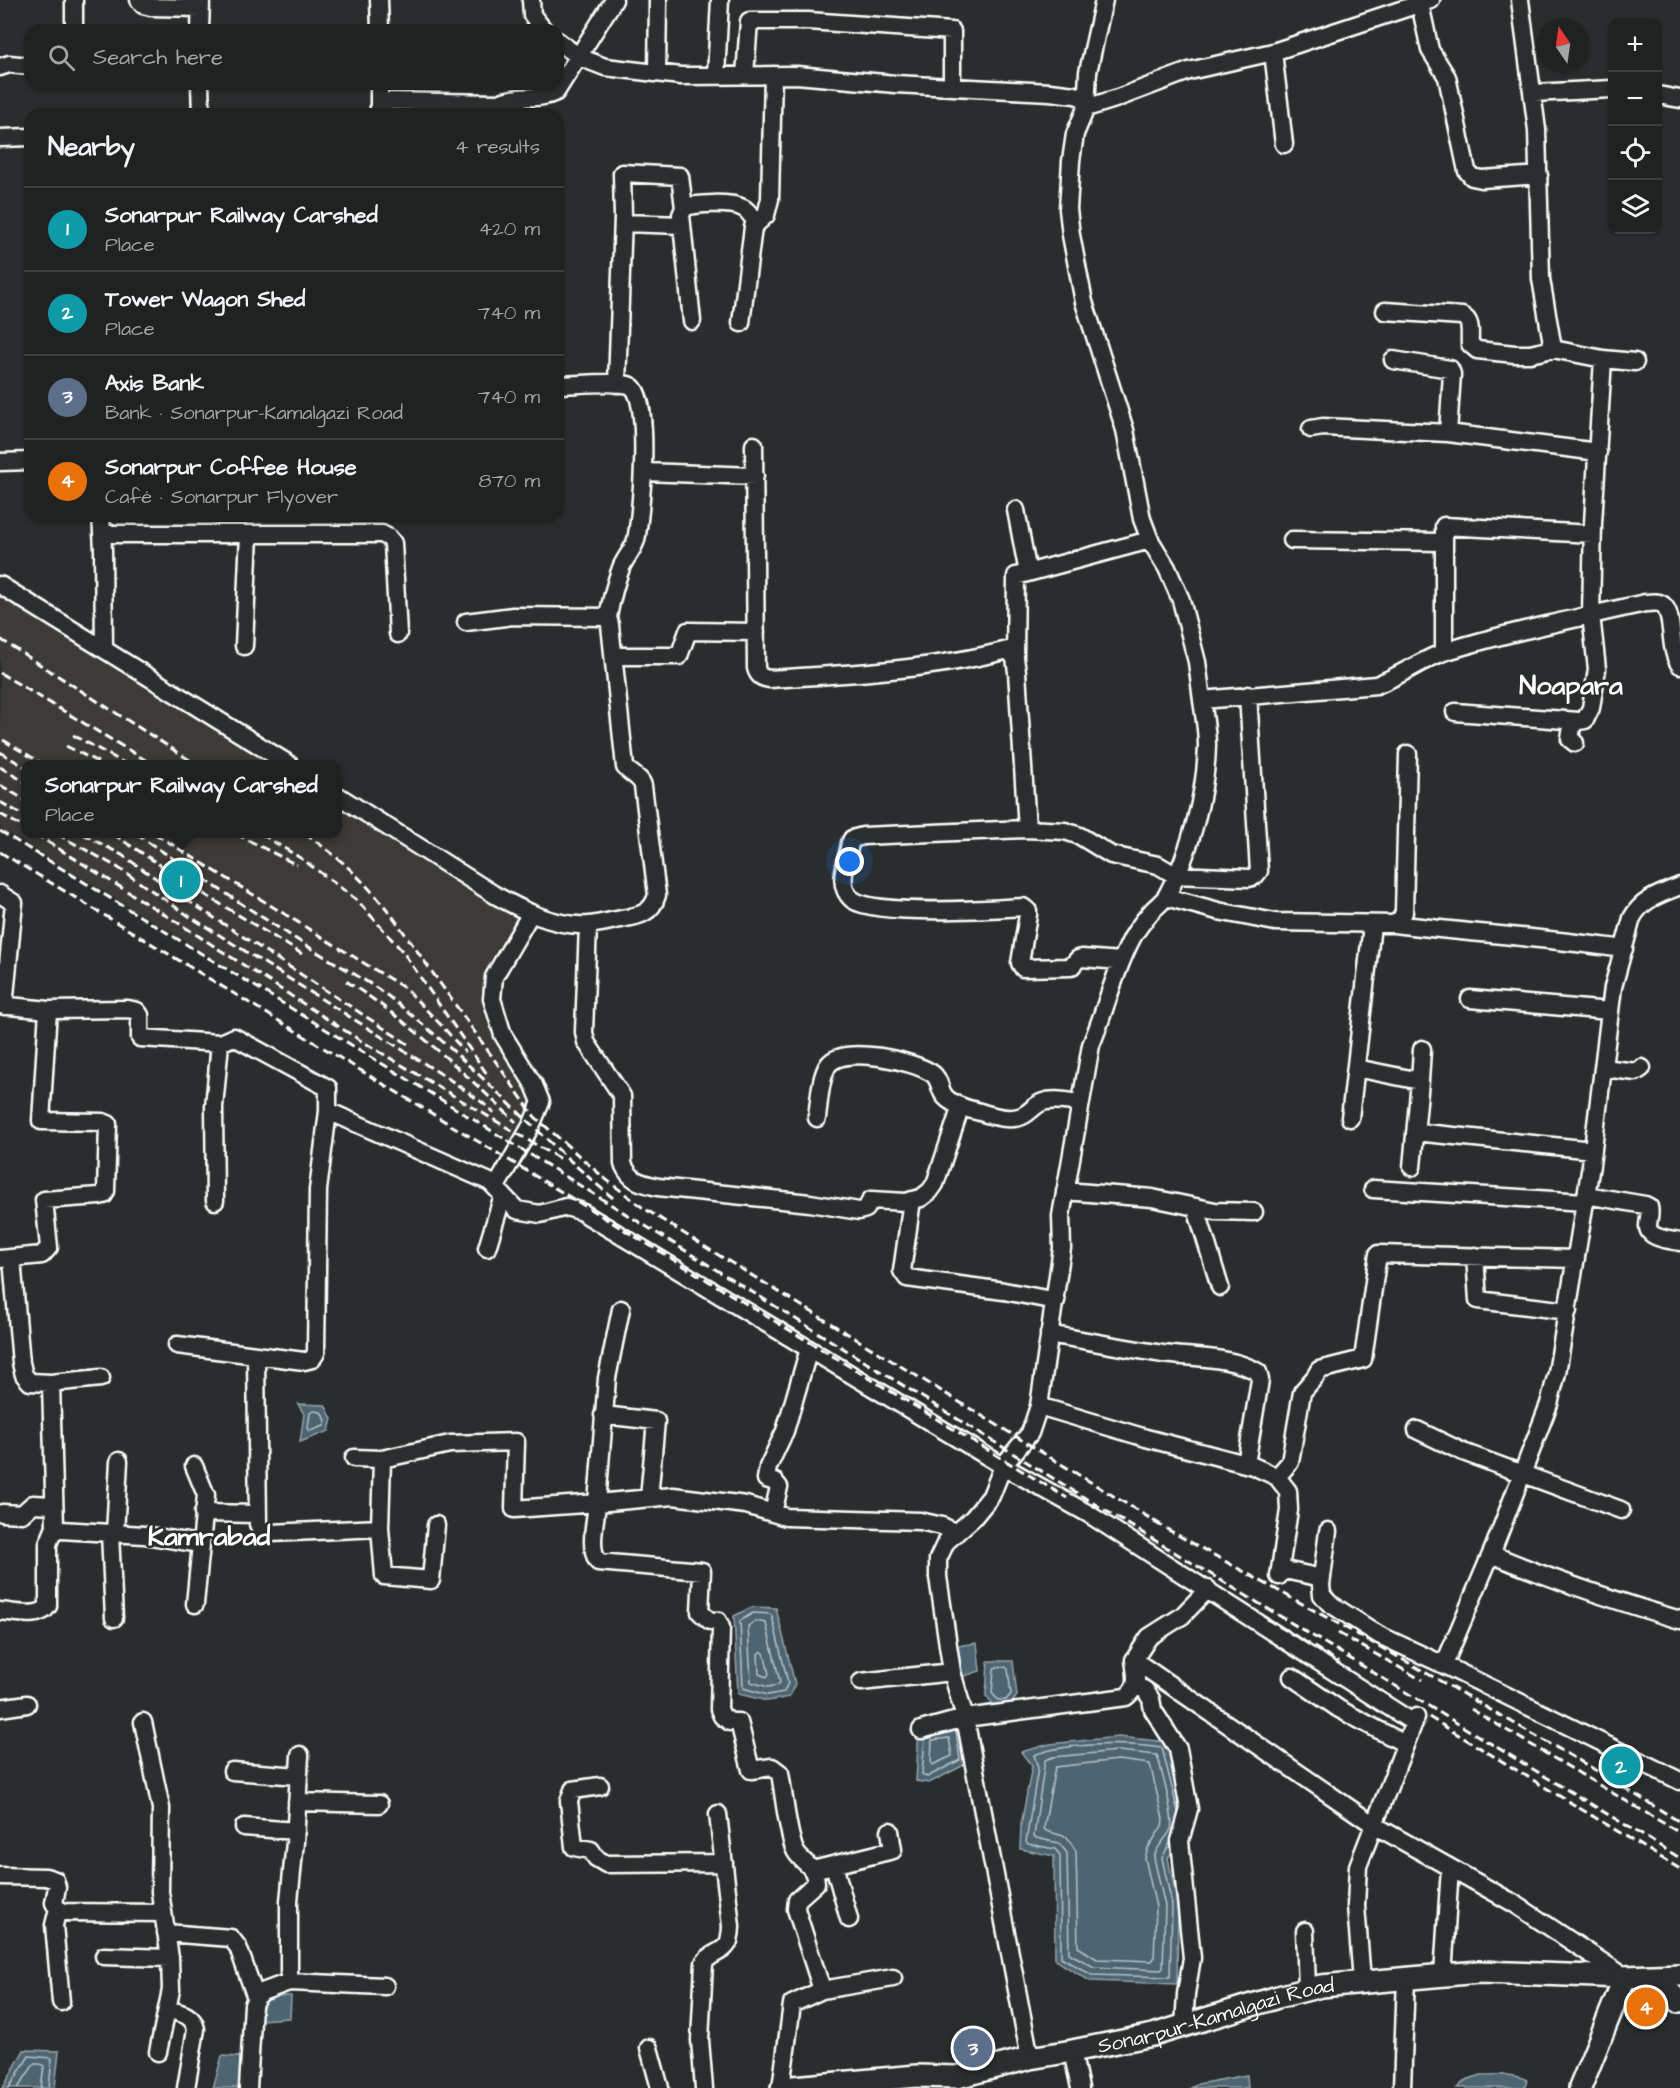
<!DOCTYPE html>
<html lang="en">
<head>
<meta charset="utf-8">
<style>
  body { margin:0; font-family:"Architects Daughter",sans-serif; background:#282a2a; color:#f1f3f6 }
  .controls { position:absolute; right:18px; top:18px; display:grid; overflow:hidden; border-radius:12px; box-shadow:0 2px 4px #0004 }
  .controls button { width:54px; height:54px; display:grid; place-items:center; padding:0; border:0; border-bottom:2px solid #3d3f40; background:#202222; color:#f1f3f6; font:30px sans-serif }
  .compass { position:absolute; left:1536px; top:18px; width:54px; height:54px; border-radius:50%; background:#202222; box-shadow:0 2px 4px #0004; rotate:347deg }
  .you { position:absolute; left:850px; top:862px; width:21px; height:21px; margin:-15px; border:4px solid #fff; border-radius:50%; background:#1a73e8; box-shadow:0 0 0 9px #1a73e833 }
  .badge { display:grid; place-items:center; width:39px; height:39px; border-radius:50%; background:#ea580c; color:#fff; font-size:20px; font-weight:700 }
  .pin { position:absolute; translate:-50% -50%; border:3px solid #fff; box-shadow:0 2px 6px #0006 }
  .popup { position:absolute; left:21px; top:760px; width:321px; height:78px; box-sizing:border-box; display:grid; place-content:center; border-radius:12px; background:#202222; filter:drop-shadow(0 2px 4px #0005); font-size:20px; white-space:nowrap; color:#a2a4a5 }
  .popup b { font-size:22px; color:#f1f3f6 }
  .popup::after { content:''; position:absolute; left:50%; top:100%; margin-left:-12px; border:12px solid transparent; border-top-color:#202222 }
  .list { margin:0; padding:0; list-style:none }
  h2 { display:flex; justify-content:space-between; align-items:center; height:78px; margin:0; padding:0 24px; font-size:26px }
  h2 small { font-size:20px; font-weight:400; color:#a2a4a5 }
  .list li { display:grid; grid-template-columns:39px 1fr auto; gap:18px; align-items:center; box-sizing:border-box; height:84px; padding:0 24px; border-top:2px solid #3d3f40 }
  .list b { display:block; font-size:22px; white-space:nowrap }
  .list p { margin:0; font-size:20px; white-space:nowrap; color:#a2a4a5 }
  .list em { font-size:20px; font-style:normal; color:#a2a4a5 }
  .icon { flex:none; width:33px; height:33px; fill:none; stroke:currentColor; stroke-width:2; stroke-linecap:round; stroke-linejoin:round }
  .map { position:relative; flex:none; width:1680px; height:2088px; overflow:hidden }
  .search { position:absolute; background:#202222; box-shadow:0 2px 4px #0004; left:24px; top:24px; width:540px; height:66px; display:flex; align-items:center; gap:15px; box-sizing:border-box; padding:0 21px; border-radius:18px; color:#a2a4a5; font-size:22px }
  .panel { position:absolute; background:#202222; box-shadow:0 2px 4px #0004; left:24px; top:108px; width:540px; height:414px; border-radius:18px }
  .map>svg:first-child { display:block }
  .built { fill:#3d3a38 }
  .water { fill:#4e6572; stroke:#95a3aa; stroke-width:1.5 }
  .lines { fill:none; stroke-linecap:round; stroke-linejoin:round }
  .shore { stroke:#b8c1c7; stroke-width:1.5 }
  .minor-casing { stroke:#fff; stroke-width:21 }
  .major-casing { stroke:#fff; stroke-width:26 }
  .minor { stroke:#2a2d2e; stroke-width:16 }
  .major { stroke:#2a2d2e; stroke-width:21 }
  .rail { stroke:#fff; stroke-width:3; stroke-dasharray:9 4.5; stroke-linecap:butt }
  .labels { text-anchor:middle; stroke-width:5; stroke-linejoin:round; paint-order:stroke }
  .street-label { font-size:21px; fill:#fff; stroke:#2a2d2e }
  .district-label { font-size:27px; font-weight:bold; fill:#fff; stroke:#2a2d2e }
</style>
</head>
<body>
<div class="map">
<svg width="1680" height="2088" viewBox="0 0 1680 2088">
  <rect width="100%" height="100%" fill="#2a2d2e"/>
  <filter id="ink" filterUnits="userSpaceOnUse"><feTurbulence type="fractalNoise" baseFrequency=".0167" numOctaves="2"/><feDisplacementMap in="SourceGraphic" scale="12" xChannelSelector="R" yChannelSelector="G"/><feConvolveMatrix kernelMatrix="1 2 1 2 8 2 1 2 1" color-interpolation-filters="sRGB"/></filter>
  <g filter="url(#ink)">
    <path class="built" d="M0,589L282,764H25V834H337V799L526,916L489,995L538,1102L514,1141L0,828Z"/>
    <path class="water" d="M298,1404L325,1405L332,1419L329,1431L300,1442L304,1414Z
      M752,1607L776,1608L795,1684L789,1697L768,1701L738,1694L734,1616Z
      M977,1643L980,1671L961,1677L956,1646Z
      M988,1661H1013L1017,1696L1009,1706H995L986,1696Z
      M961,1722L968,1763L929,1783L916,1781L919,1727Z
      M1118,1737L1168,1742L1185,1816V1832L1168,1858L1178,1905L1177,1984L1090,1981L1055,1960L1054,1856L1020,1849L1021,1825L1032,1766L1021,1752L1050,1744Z
      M265,1996H291L290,2018L260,2020L258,2004Z
      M24,2050L59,2051L55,2088H3Z
      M222,2056L240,2057L241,2088H213Z
      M1247,2075L1248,2088H1191L1198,2084Z
      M1481,2075C1495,2075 1514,2073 1527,2080L1524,2088H1457L1466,2080Z"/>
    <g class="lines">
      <path class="shore" d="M313,1411L321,1412L326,1420L324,1426L310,1431L308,1428L310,1413Z
        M753,1613L770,1614L772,1616L788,1683L784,1692L768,1695L743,1688L740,1621Z
        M755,1621L766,1623L780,1682L778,1685L768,1687L751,1682L748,1626Z
        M761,1651L764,1653L769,1674L767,1677L759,1674L758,1654Z
        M997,1667H1006L1008,1669L1011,1694L1006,1700H998L992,1693L994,1669Z
        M949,1738L952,1756L932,1765L931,1762L932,1740Z
        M925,1739L922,1774L927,1777L960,1760L956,1731
        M1118,1751L1157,1755C1161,1768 1175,1820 1171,1829C1166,1840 1156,1846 1154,1858L1165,1906L1163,1968L1161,1970L1094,1967L1069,1953L1067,1853L1059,1843L1036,1838L1034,1836L1045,1760L1053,1757Z
        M1118,1760L1150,1764L1163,1819L1162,1826L1148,1848L1145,1858L1156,1907L1154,1958L1152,1961L1097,1959L1078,1947L1076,1851L1067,1837L1046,1831L1044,1828L1055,1767Z
        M1170,1843L1162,1858L1172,1905L1170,1977L1092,1975L1061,1957L1060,1855L1055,1849L1028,1844L1026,1842L1038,1768L1034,1755C1068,1742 1126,1743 1162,1748L1178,1812
        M9,2088L29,2056L52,2058L49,2088
        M18,2088L34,2064H41L44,2066L41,2088"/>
      <g class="minor-casing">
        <path id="minor" d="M74,0V30
          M139,0L143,5L151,7L201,8
          M379,0L380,30
          M531,0L532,15L544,30
          M1104,0L1088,72L1086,108L1075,134L1071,161L1068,209L1071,235L1084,302L1125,430L1142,519L1150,540L1167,568L1181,600L1197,662L1202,700
          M1420,4L1430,50L1447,77L1467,171L1472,177L1482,179L1539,175
          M200,30L201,0
          M558,41L579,57L605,67L681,76L797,75L895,84L1050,92L1075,95L1087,99
          M1273,52L1284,144
          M0,67L9,64L30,66
          M657,73L658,0
          M716,75L720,0
          M745,75L749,21H808L952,31V87
          M200,84L201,114
          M1533,93L1612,89
          M1658,95L1680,99
          M379,101L499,103L497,114
          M499,103C517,94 538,101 556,92L614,0
          M1086,108L1115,99L1189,71L1273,52L1431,0
          M379,114V84
          M0,138L30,137
          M623,223L682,225
          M1385,311L1462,316C1473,321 1469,334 1470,344L1477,350L1515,354H1530L1553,349
          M692,321L681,215L684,208C695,203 732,202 743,208C748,210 752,217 756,222
          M741,323L753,227L766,215L770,199L773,75
          M1603,359L1635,362
          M1393,360L1450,369L1452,374L1448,433
          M617,384L623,217L622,173L680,176L684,208
          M1311,429L1323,427L1448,433L1598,452
          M754,445L756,668C758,676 762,678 770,679C849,674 931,670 1008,650L1015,658L1017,672L1027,829
          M0,462L30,461
          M644,472L755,476
          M1016,510L1028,573
          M101,516L103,549L104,648
          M102,534H382L389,538L393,543L398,634
          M1292,540L1444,542
          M0,585L289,764
          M466,622L513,616L608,617
          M244,646L249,534
          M1444,652V526L1593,534
          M613,656H679L688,631L756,632
          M1015,658L1016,576L1150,540
          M1455,712L1579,721L1585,720L1591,708L1597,669L1591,615L1593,523L1603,359L1553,349L1541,279L1537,130L1520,0
          M1573,721L1570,739L1575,743
          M337,795L495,895C524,911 555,927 588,925C599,924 610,921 621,919C638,916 652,914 657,895L643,786C641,777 630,774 625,767L610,625L608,617C611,601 615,584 621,568C625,558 633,550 636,540C641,517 652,397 631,386C619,380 574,385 558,385
          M0,894L14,903L4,1006
          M1166,897L1218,911L1275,922L1394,924L1401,919L1404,912L1408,754
          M1394,924C1470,933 1547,938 1624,949
          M588,925L584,1032L586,1042L622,1096L623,1164C631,1182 641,1183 658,1187L810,1203L859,1211L866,1209L871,1200L906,1202L921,1198L930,1191L935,1184L961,1106
          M1121,961L1082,958L1078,959L1071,967L1023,968L1020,963L1028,915V911L1023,907C991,909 877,916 853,900C850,898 846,893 845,889C840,876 848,857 850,843L852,839L863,836L1027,829L1065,831L1080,836L1111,855L1158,865L1175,875L1249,878L1255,876L1259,871L1248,695
          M1470,999L1610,1011
          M0,1005L48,1010L128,1009L137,1011L140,1015V1038L220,1043L234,1037L328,1088V1111L318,1190L316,1353L312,1359L304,1361L177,1345
          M1356,1068L1420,1081L1412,1167
          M1603,1068L1636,1072L1642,1068
          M1420,1081L1422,1049
          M328,1111L490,1182L517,1210L540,1214L566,1207L580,1211L1003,1466L1087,1513L1414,1723
          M817,1118C819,1104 820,1075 829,1064C844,1045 916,1061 933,1074C940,1080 939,1087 943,1094C950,1105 968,1109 980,1112C992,1116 1012,1122 1024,1115C1031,1111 1036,1104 1043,1102C1054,1098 1069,1102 1080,1103
          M1350,1118L1372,925
          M1415,1132L1593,1150
          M496,1187L531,1126L541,1102L534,1085L503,1035L492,999L494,977L531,913
          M1373,1189L1585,1202
          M1065,1191L1152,1198L1215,1211L1254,1212
          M1586,1195L1645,1205L1649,1207C1651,1214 1648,1219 1648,1226C1648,1239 1671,1240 1680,1242
          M912,1200L902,1271L907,1278L1004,1291L1056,1301
          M215,1201L214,1107L220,1043
          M1196,1208L1220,1287
          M487,1248L503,1195
          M1475,1256L1478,1300L1568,1311
          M0,1259L42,1255L49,1247L44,1200L99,1196L104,1195L106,1191L108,1124L103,1122L41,1121L48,1010
          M12,1259L21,1363L24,1375L30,1382L51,1383
          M1049,1334C1087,1341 1125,1348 1163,1354C1194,1358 1230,1356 1258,1372L1260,1380L1246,1464
          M256,1355L258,1524L261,1530L271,1533L380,1528
          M101,1378L51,1383L55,1527L61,1530L144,1535L200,1544
          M1039,1406L1146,1438L1253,1466L1277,1477L1288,1491L1289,1510L1279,1576
          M603,1415L656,1421L649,1498
          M1417,1430L1463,1452L1621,1510
          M354,1458L382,1459
          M194,1466L206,1495L195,1604
          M1277,1477L1290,1462L1302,1392L1315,1377L1319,1370L1363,1359L1378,1254L1576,1259
          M2,1513L22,1514L33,1504L53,1505
          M203,1513L258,1514
          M773,1513L779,1487L775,1482L766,1479L768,1467L785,1431L809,1349
          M436,1525L431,1580L384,1576L380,1528L382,1459L450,1444L516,1442L514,1509L597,1503L607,1378L621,1309
          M1328,1531L1321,1585L1322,1595L1329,1603L1379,1635L1444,1665L1680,1781
          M110,1533L114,1618
          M115,1534L119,1461
          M1491,1554C1553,1580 1616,1601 1680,1620
          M1280,1569L1322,1578
          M0,1611C14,1612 40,1619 48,1606V1544L55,1527
          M1134,1660L1374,1825L1515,1904L1625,1977
          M1444,1665L1494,1547L1549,1404L1557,1373L1591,1165L1613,987L1632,918C1642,899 1661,894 1680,886
          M1292,1677L1339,1709L1405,1744
          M861,1682L952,1672
          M1135,1685L1145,1690L1151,1699L1153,1710L1178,1749L1189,1809L1180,1841L1192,1958L1186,1994L1184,2026
          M0,1708L27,1704
          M143,1722L161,1808L160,1892L170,1958L171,1990L158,2052
          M921,1730L965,1718L1126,1697C1140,1686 1136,1676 1134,1660L1149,1637L1182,1616L1208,1589
          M232,1771L299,1776
          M600,1786L573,1790L569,1801L574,1847L591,1850L596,1858L606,1864L724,1863
          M297,1802L379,1804
          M244,1827L296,1831
          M834,1865L849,1919
          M813,1870L893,1850L890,1831
          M0,1876L46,1877L55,1880L57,1887L54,1903L58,1909L65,1912L163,1913
          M58,1909L54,1925L61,2002
          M1305,1931L1307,1989
          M166,1933L231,1938L238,1947L256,1998
          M104,1956L170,1958
          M1443,1975L1450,1868
          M1362,1981L1356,1906L1358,1866L1416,1717
          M289,1982V1901L295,1842L300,1755
          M822,1990L796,1909L797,1900L816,1883C815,1863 799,1863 794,1848C787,1829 784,1795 780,1773L772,1767L751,1770L739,1722H730L722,1716L719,1709L721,1627L718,1621H710L700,1612L702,1571L598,1562C588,1547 596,1520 597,1503L673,1496L746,1505L786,1517L920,1521L942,1526L956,1533
          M167,2009C180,2013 193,2014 196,2029L186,2088
          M649,2048L660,2088
          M1072,2051L1080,2088
          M1030,2058L965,1718L952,1672L938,1577V1559L946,1542L973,1518L991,1496L1003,1466L1030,1433L1039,1406L1062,1248L1061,1216L1091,1045C1106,1009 1114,972 1132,938C1137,929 1144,920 1151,912C1156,906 1163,902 1167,895C1190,853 1206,794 1207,745C1207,730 1204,715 1202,700L1376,685C1401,676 1422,659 1447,651C1512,631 1579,618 1645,603C1651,603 1659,601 1663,605C1675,615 1668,651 1680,665
          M248,2088L253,2005L256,1998L262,1992L289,1982L385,1986
          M704,2088L700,2040L704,1963C709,1953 725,1953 729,1941C730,1937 731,1931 731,1926L718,1814
          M781,2088L792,2004L822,1990L893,1978
          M1402,2088L1406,1978"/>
      </g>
      <g class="major-casing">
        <g id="major">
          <path d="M1653,1977L1680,2002"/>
          <path id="s1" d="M782,2088L917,2076L957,2077L1030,2058L1072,2051L1153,2035L1278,1997L1321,1986L1479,1972L1625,1977L1680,1975"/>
          <path d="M1580,2088L1625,1977"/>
        </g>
      </g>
      <use href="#minor" class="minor"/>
      <use href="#major" class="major"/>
      <path class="rail" d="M0,639L196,764
        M0,673L152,764
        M73,735L126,764
        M3,740L43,764
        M66,746L102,764
        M0,752L25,767
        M0,767L25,782
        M0,785L25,800
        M0,802L25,816
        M0,814L25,828
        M0,831L450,1105L1098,1506L1680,1858
        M35,834L183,926L358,1039L560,1159
        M57,834L117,867L189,916L449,1079L483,1103L494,1113
        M83,834L122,855L196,906L408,1044
        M113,834L204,894L302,954
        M136,834C192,871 247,908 304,944C332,962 368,980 393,1000C471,1061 537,1135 613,1198
        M155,834L406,989L442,1026L465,1052
        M236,834L297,865
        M261,834L302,859L357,900L403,952L489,1077
        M304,834C339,855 368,885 393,917L535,1117L603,1177L642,1207L707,1248L1161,1525
        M0,852L1067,1498
        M346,981C409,1021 462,1071 516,1122
        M1154,1522L1402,1659L1592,1768L1680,1822
        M1267,1619L1339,1662
        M1338,1633L1422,1680
        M1471,1709L1680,1833
        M1429,1717L1680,1869"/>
    </g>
  </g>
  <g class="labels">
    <g class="street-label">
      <text dy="7" stroke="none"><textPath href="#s1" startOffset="442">Sonarpur-Kamalgazi Road</textPath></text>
    </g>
    <g class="district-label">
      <text x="1571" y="694">Noapara</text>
      <text x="209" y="1545">Kamrabad</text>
    </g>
  </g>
</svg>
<div class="controls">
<button>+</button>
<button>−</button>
<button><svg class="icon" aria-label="locate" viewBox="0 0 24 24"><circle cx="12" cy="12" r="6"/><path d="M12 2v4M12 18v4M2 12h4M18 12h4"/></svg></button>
<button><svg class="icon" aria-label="layers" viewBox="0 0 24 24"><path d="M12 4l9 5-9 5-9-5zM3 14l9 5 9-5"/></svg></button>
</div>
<svg class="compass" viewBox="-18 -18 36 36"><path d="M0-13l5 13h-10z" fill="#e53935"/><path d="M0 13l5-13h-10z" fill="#a2a4a5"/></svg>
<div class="you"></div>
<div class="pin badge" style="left:181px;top:880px;background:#0f9aa8">1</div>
<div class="popup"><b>Sonarpur Railway Carshed</b>Place</div>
<div class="pin badge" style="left:1621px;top:1766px;background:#0f9aa8">2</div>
<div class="pin badge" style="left:973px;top:2048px;background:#5c6f8a">3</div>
<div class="pin badge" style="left:1646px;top:2007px;background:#e8710a">4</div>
<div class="search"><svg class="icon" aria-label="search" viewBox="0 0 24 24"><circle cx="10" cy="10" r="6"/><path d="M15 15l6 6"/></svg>Search here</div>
<section class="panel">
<h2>Nearby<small>4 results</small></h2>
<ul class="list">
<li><span class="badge" style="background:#0f9aa8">1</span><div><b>Sonarpur Railway Carshed</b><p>Place</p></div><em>420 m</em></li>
<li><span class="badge" style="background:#0f9aa8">2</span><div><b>Tower Wagon Shed</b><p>Place</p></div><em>740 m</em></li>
<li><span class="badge" style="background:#5c6f8a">3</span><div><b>Axis Bank</b><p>Bank · Sonarpur-Kamalgazi Road</p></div><em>740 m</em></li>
<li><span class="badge" style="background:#e8710a">4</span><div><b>Sonarpur Coffee House</b><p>Café · Sonarpur Flyover</p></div><em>870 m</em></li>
</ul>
</section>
</div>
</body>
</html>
